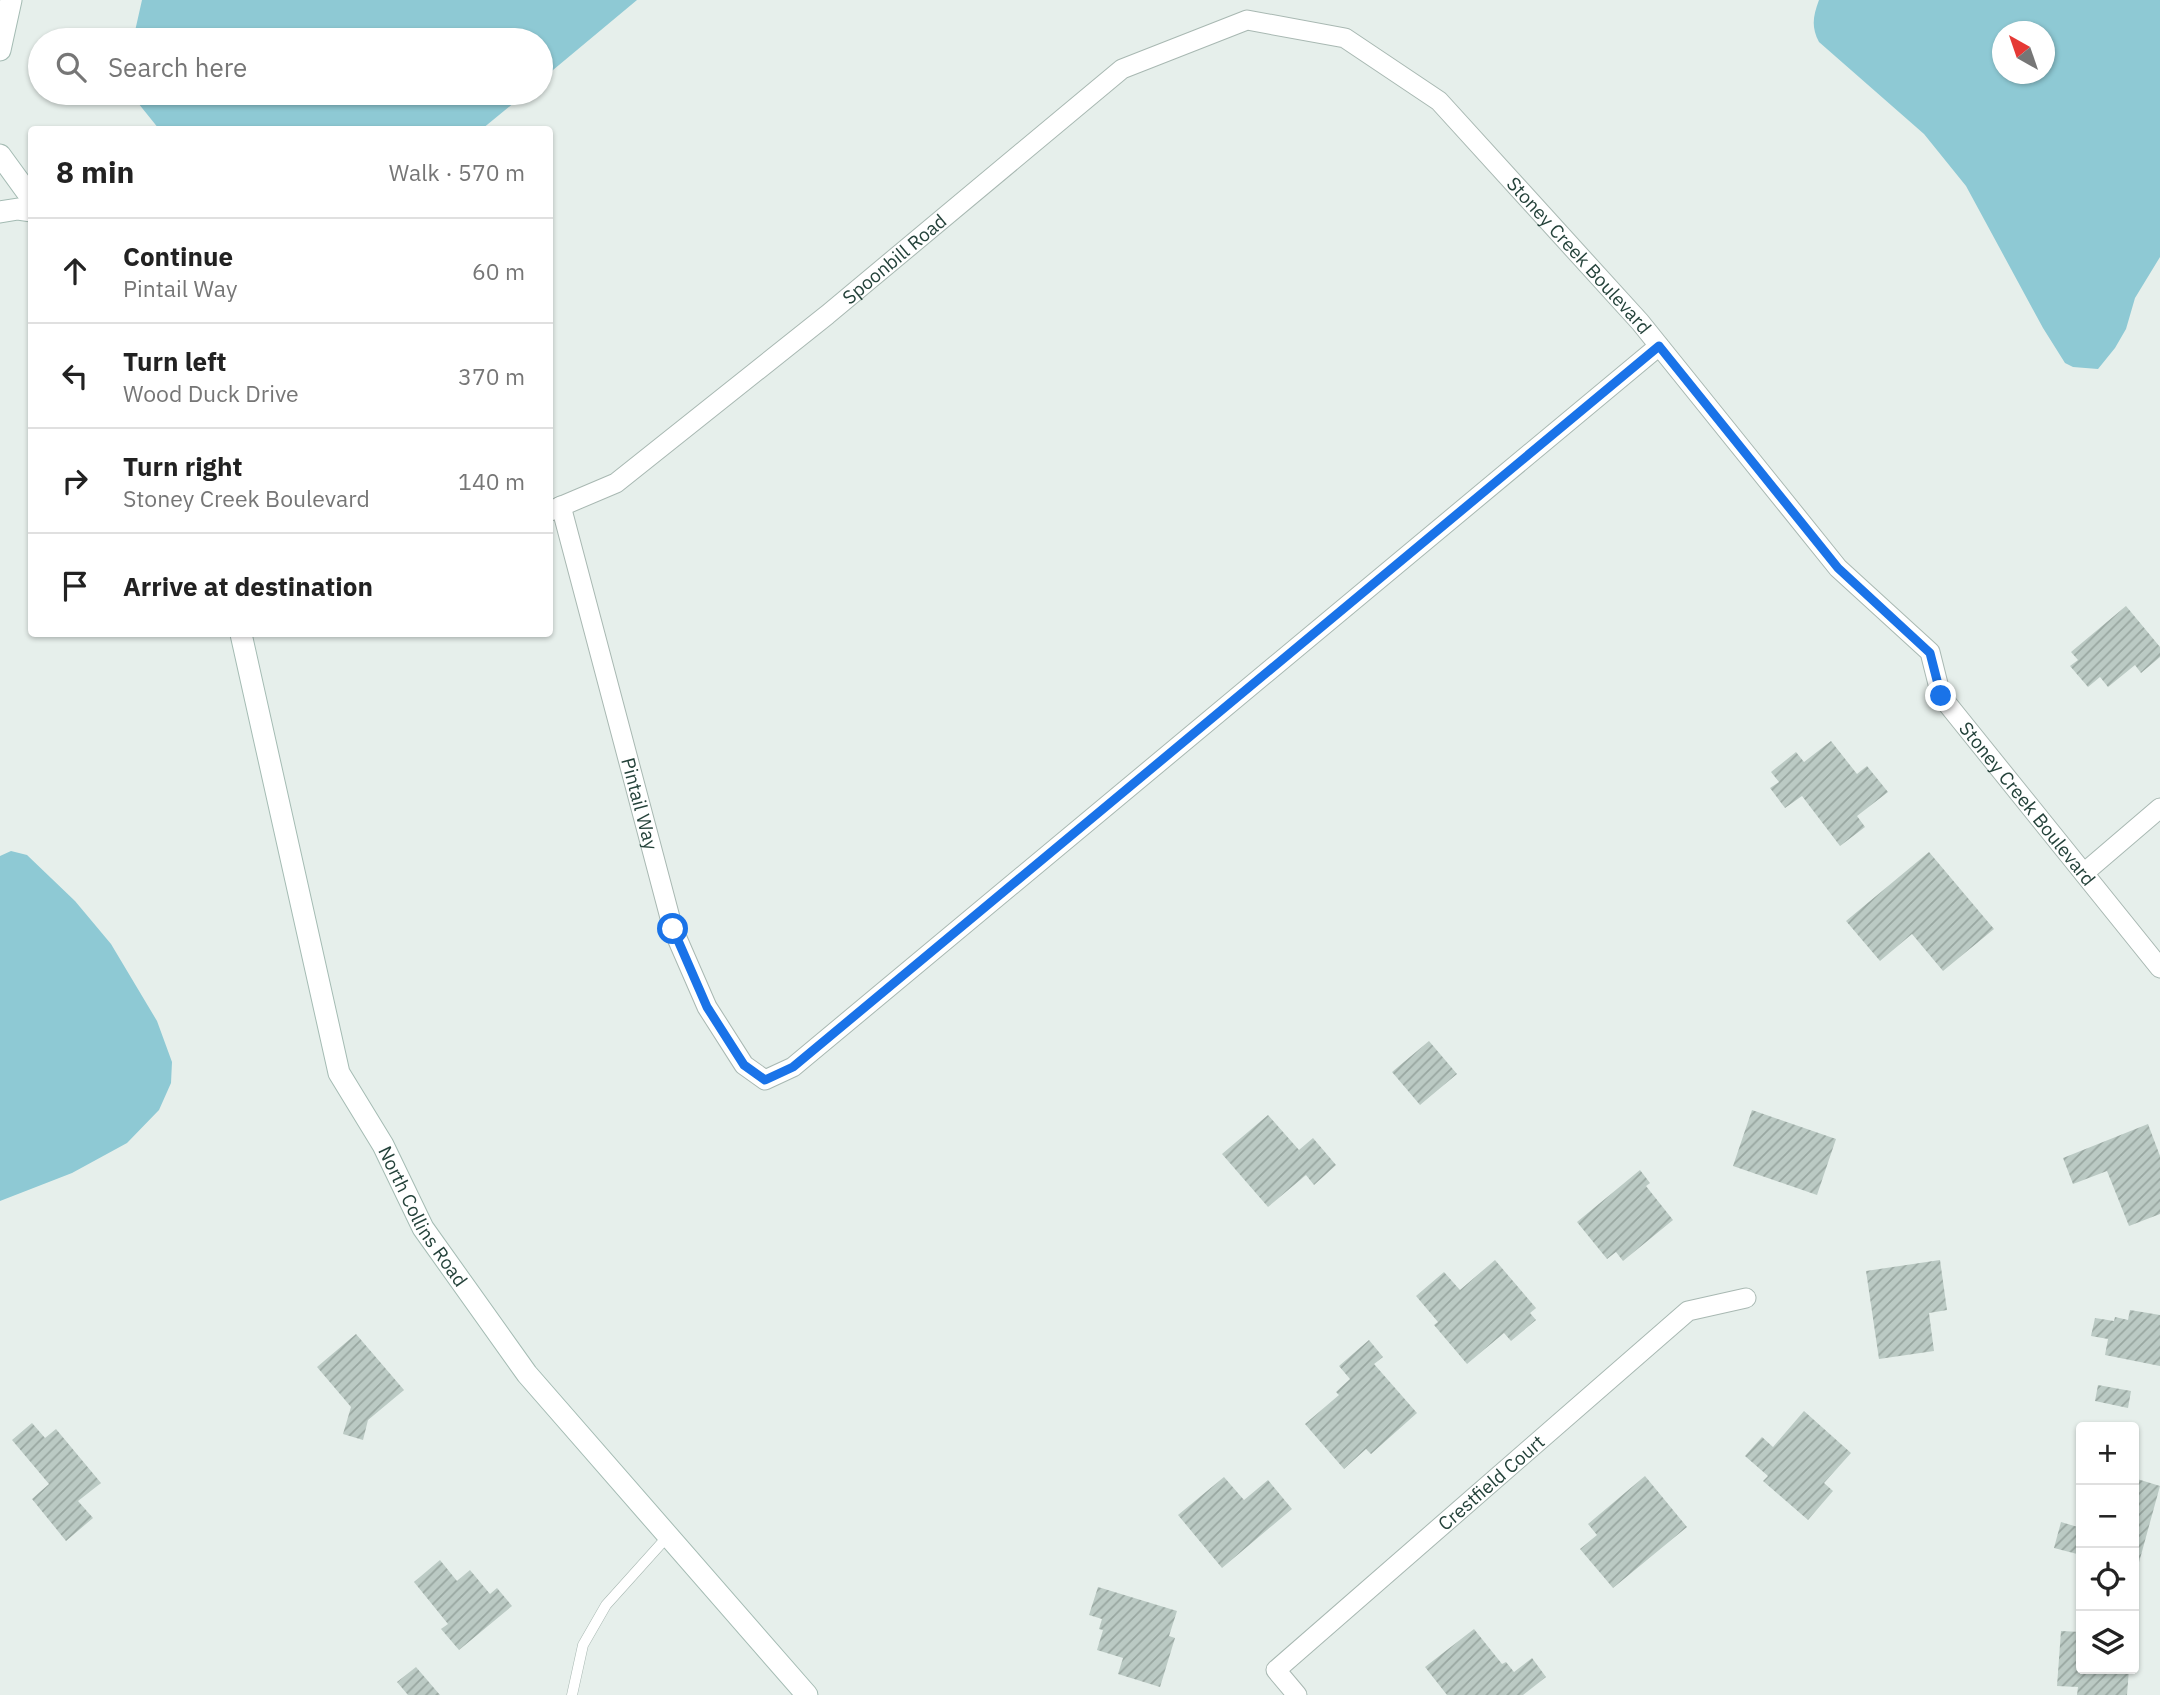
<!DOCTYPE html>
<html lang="en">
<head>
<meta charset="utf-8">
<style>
  body { margin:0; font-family:"IBM Plex Sans",sans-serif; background:#f2f2f2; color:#222 }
  .controls { position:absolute; right:21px; bottom:21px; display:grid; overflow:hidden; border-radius:7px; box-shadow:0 2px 5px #0004 }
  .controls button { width:63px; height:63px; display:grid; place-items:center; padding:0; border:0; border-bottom:2px solid #e0e0e0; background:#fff; color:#222; font:35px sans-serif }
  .compass { position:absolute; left:1992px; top:21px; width:63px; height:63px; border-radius:50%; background:#fff; box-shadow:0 2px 5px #0004; rotate:320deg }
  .stop { position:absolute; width:21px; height:21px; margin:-16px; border:5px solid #1a73e8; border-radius:50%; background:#fff }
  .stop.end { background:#1a73e8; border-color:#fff; box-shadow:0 2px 7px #0008 }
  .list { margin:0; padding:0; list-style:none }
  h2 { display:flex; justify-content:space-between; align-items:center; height:91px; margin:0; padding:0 28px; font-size:30px }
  h2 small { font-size:23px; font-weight:400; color:#767676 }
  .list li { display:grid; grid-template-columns:46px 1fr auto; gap:21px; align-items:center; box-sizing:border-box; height:105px; padding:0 28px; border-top:2px solid #e0e0e0 }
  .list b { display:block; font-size:26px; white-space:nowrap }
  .list p { margin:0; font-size:23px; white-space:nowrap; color:#767676 }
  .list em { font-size:23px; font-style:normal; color:#767676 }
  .icon { flex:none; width:38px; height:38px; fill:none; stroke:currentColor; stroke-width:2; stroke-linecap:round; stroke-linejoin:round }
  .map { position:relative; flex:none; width:2160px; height:1695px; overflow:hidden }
  .search { position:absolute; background:#fff; box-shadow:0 2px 5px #0004; left:28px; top:28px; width:525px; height:77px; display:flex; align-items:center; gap:18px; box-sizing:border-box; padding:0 24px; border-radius:38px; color:#767676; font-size:26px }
  .panel { position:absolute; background:#fff; box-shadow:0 2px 5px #0004; left:28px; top:126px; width:525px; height:511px; border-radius:7px }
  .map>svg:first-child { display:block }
  .water { fill:#8ec9d4; fill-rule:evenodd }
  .building { fill:url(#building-hatch) }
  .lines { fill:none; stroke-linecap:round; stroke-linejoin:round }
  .lane-casing { stroke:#a8b8b2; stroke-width:11 }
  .street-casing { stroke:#a8b8b2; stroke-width:21 }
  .secondary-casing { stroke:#a4bbb3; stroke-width:23 }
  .lane { stroke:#fff; stroke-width:10 }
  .street { stroke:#fff; stroke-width:19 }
  .secondary { stroke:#fff; stroke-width:21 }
  .route { stroke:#1a73e8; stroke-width:9 }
  .labels { text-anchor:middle; stroke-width:5; stroke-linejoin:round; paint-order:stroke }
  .street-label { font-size:19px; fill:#24423a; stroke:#f7fbf9 }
</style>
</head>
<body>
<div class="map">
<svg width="2160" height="1695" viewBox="0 0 2160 1695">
  <defs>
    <pattern id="building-hatch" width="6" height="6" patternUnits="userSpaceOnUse" patternTransform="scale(1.75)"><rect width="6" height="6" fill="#bbcac4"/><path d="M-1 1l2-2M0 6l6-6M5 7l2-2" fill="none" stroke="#98a6a0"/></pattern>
  </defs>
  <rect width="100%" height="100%" fill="#e6efeb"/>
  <path class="water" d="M142,0H637L541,80V40H133Z
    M1819,0H2160V257L2135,298L2126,329L2115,348L2098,369L2073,367L2065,363L2043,328L1966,186L1924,134L1819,42C1811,27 1813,16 1819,0ZM2002,32H2044V74H2002Z
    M130,93H526L482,129H159Z
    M11,851L27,855L75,901L111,944L157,1021L172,1062L171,1083L159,1110L127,1143L72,1173L0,1201V856Z"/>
  <path class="building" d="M2126,606L2160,647V657L2141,673L2135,665L2108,687L2100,677L2088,687L2070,666L2078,660L2071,652Z
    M1831,741L1857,774L1867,766L1888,792L1857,816L1865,827L1840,846L1802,796L1785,808L1770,788L1779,782L1771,772L1796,752L1804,762Z
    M1929,852L1994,929L1943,971L1912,934L1880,961L1846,921Z
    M1429,1041L1457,1074L1420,1105L1392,1072Z
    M1752,1110L1836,1139L1817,1195L1733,1166Z
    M1268,1115L1299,1150L1313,1138L1336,1165L1314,1185L1306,1175L1268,1207L1222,1154Z
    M2148,1124L2160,1156V1214L2129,1226L2107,1171L2073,1184L2063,1158Z
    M1640,1170L1650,1183L1646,1186L1673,1220L1623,1261L1616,1252L1607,1259L1577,1222Z
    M1495,1260L1536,1308L1530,1313L1536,1320L1511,1341L1504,1333L1467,1364L1434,1325L1438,1322L1416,1296L1444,1272L1460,1290Z
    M1940,1260L1947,1310L1929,1313L1934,1351L1879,1359L1866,1271Z
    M2130,1310L2160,1315V1366L2105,1355L2108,1339L2091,1336L2095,1318L2114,1321L2115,1317L2128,1320Z
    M356,1334L404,1390L368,1420L363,1440L343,1434L351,1407L317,1367Z
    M1369,1340L1383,1357L1374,1364L1417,1413L1371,1454L1366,1449L1344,1469L1305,1424L1339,1395L1336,1392L1350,1379L1339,1366Z
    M2098,1385L2131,1391L2128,1408L2095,1401Z
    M1804,1411L1851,1453L1824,1483L1833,1491L1808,1520L1763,1481L1768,1476L1745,1456L1762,1437L1773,1447Z
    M32,1423L45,1438L56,1429L101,1483L78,1501L93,1518L66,1541L32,1499L49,1484L12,1440Z
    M1645,1476L1687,1527L1613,1588L1580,1549L1597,1535L1588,1524Z
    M1224,1477L1244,1500L1268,1480L1292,1509L1222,1568L1178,1515Z
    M2134,1478L2160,1486L2138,1566H2134Z
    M2061,1522L2081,1528V1555L2054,1548Z
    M440,1560L457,1581L470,1570L490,1594L497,1588L512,1606L459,1650L441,1629L448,1624L414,1582Z
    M1098,1587L1177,1611L1169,1636L1175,1638L1160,1687L1118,1674L1123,1658L1097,1650L1103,1630L1099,1629L1102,1619L1089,1615Z
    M1474,1629L1502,1664L1506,1662L1514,1672L1532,1658L1546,1677L1523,1695H1447L1425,1667Z
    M2061,1631L2081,1632V1669H2129L2127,1695H2077L2078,1687L2057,1686Z
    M416,1667L440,1695H408L397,1682Z"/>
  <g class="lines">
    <g class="lane-casing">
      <path id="lane" d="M572,1695L583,1645L606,1605L668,1536"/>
    </g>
    <g class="street-casing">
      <g id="street">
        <path id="s1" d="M561,506L673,929L707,1007L744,1065L765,1080L793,1067L1659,346"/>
        <path id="s2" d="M550,511L616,483L827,315L1122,69L1247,20L1345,38L1439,101L1640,322L1838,568L1930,652L1941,696L2160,968"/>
        <path d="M2084,873L2160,808"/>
        <path id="s3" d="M1297,1695L1276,1670L1688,1311L1746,1298"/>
      </g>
    </g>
    <g class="secondary-casing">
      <g id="secondary">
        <path d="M0,50L11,0"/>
        <path d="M0,155L32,199"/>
        <path d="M0,212L18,209L32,211"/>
        <path id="s4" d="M241,634L339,1073L383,1145L423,1228L527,1374L807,1695"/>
      </g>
    </g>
    <use href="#lane" class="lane"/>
    <use href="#street" class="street"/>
    <use href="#secondary" class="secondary"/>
  </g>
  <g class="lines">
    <path class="route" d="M673,929L707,1007L744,1065L765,1080L793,1067L1659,346L1838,568L1930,653L1941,696"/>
  </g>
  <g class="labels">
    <g class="street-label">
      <text dy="7" stroke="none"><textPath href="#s2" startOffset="1281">Stoney Creek Boulevard</textPath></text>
      <text dy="7" stroke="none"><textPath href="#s2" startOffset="429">Spoonbill Road</textPath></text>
      <text dy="7" stroke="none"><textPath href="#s2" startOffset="1995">Stoney Creek Boulevard</textPath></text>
      <text dy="7" stroke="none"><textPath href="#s1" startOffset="308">Pintail Way</textPath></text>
      <text dy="7" stroke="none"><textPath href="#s4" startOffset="616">North Collins Road</textPath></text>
      <text dy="7" stroke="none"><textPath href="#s3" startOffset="318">Crestfield Court</textPath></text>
    </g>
  </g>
</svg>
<div class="controls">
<button>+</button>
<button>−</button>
<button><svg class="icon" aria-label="locate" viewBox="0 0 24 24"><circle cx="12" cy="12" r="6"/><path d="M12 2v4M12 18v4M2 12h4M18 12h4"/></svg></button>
<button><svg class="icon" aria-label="layers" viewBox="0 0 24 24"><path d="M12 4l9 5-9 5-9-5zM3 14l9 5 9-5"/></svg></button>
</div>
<svg class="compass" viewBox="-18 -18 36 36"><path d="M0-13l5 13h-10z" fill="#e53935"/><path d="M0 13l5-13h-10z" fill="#767676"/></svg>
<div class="stop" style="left:673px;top:929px"></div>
<div class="stop end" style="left:1941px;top:696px"></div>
<div class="search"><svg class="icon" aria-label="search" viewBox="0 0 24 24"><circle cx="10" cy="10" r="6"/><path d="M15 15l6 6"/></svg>Search here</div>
<section class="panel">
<h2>8 min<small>Walk · 570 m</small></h2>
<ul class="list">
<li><svg class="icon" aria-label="ahead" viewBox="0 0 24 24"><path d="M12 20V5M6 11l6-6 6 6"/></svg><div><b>Continue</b><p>Pintail Way</p></div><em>60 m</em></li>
<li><svg class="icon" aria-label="left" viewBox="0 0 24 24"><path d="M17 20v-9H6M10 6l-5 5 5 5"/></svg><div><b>Turn left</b><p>Wood Duck Drive</p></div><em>370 m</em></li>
<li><svg class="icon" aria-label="right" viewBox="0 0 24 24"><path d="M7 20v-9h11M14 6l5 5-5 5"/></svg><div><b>Turn right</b><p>Stoney Creek Boulevard</p></div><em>140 m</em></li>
<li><svg class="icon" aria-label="arrive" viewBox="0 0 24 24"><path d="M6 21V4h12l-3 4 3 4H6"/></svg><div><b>Arrive at destination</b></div></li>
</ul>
</section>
</div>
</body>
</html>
